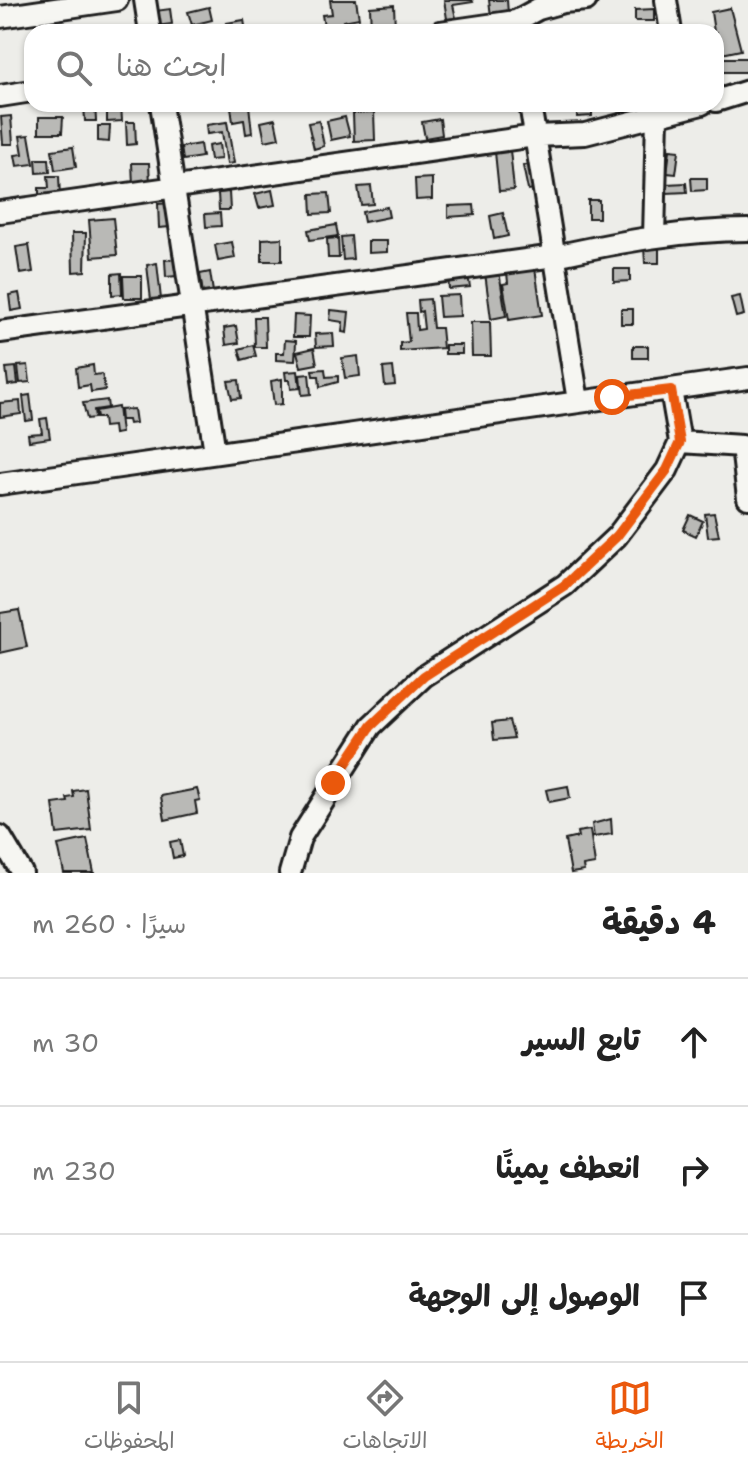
<!DOCTYPE html>
<html lang="ar">
<head>
<meta charset="utf-8">
<style>
  body { margin:0; font-family:"Shantell Sans","Playpen Sans Arabic",sans-serif; background:#f6f6f6; color:#222; direction:rtl }
  .stop { position:absolute; width:24px; height:24px; margin:-18px; border:6px solid #ea580c; border-radius:50%; background:#fff }
  .stop.end { background:#ea580c; border-color:#fff; box-shadow:0 2px 8px #0008 }
  .list { margin:0; padding:0; list-style:none }
  h2 { display:flex; justify-content:space-between; align-items:center; height:104px; margin:0; padding:0 32px; font-size:34px }
  h2 small { font-size:26px; font-weight:400; color:#767676 }
  .list li { display:grid; grid-template-columns:52px 1fr auto; gap:24px; align-items:center; box-sizing:border-box; height:128px; padding:0 32px; border-top:2px solid #e0e0e0 }
  .list b { display:block; font-size:30px; white-space:nowrap }
  .list em { font-size:26px; font-style:normal; color:#767676 }
  .icon { flex:none; width:44px; height:44px; fill:none; stroke:currentColor; stroke-width:2; stroke-linecap:round; stroke-linejoin:round }
  .map { position:relative; flex:none; width:748px; height:873px; overflow:hidden; direction:ltr }
  .search { position:absolute; background:#fff; box-shadow:0 2px 6px #0004; left:24px; right:24px; top:24px; height:88px; display:flex; align-items:center; gap:20px; box-sizing:border-box; padding:0 28px; border-radius:24px; color:#767676; font-size:30px }
  .sheet { height:488px; background:#fff }
  nav { display:flex; justify-content:space-around; align-items:center; box-sizing:border-box; height:112px; border-top:2px solid #e0e0e0; background:#fff; font-size:22px; color:#767676 }
  nav a { display:grid; justify-items:center; gap:4px }
  nav .on { color:#ea580c }
  .map>svg:first-child { display:block }
  .building { fill:#b9b9b6; stroke:#1c1c1c; stroke-width:2 }
  .lines { fill:none; stroke-linecap:round; stroke-linejoin:round }
  .minor-casing { stroke:#1c1c1c; stroke-width:26 }
  .minor { stroke:#f6f6f2; stroke-width:20 }
  .route { stroke:#ea580c; stroke-width:10 }
</style>
</head>
<body>
<div class="map">
<svg width="748" height="873" viewBox="0 0 748 873">
  <rect width="100%" height="100%" fill="#edede9"/>
  <filter id="ink" filterUnits="userSpaceOnUse"><feTurbulence type="fractalNoise" baseFrequency=".0125" numOctaves="2"/><feDisplacementMap in="SourceGraphic" scale="16" xChannelSelector="R" yChannelSelector="G"/><feConvolveMatrix kernelMatrix="1 2 1 2 8 2 1 2 1" color-interpolation-filters="sRGB"/></filter>
  <g filter="url(#ink)">
    <path class="building" d="M330,0H356L359,18L343,21L345,32H325L322,15L332,14Z
      M444,0H472L473,2L453,5L456,18L447,19Z
      M489,0H507L508,14L491,16Z
      M394,5L395,28L371,29L370,7Z
      M209,7L212,20L192,25L188,12Z
      M730,8L741,50L717,55L716,32H714L711,12Z
      M170,9L172,24L156,26L155,11Z
      M654,9V21H635V10Z
      M244,20L246,32H228L226,23Z
      M719,58H748V72H719Z
      M84,104H95L96,121H85Z
      M112,104H121L122,121L107,122V109H113Z
      M592,104V116L577,117V105Z
      M249,105L252,133L246,134L244,120L233,122L231,107Z
      M374,112L375,140L354,141L353,113Z
      M11,116L13,144H3L1,117Z
      M39,117H63L62,133H39Z
      M345,117L350,136L331,140L327,121Z
      M275,119L279,138L265,141L261,122Z
      M440,119L442,135L425,138L422,122Z
      M319,121L324,146L314,149L308,123Z
      M126,122H135L136,144L127,145Z
      M227,122L234,163L227,164L222,132L207,134L206,125Z
      M98,126H110L109,142L98,141Z
      M29,135L34,164L17,166L15,155L23,154L20,136Z
      M200,144L202,157L183,160L181,147Z
      M219,144L221,159L210,160L208,146Z
      M73,147L76,167L55,170L52,150Z
      M510,150L514,190L499,191L495,152Z
      M670,150L679,151L676,174L667,173Z
      M36,159H49L50,172L37,173Z
      M132,163H149L150,184L133,185Z
      M531,164L536,189L528,190L523,166Z
      M48,176H59L60,197L39,198V188H49Z
      M432,178V199L416,200L415,179Z
      M691,178H707V190L692,191Z
      M686,183L687,192L666,193V184Z
      M371,186L373,204L361,205L358,187Z
      M272,190L275,205L259,208L255,194Z
      M229,192L230,210H219L218,193Z
      M329,193L331,213L312,214L311,194Z
      M588,200H599V218H588Z
      M170,203V227L159,228L158,204Z
      M474,205L475,215L448,217V206Z
      M387,207L389,217L364,222L362,212Z
      M220,213L221,226L206,227L205,214Z
      M503,213L508,236L494,239L490,216Z
      M113,218L117,255L92,257L89,220Z
      M336,225L338,236L310,240L308,230Z
      M72,233H86L85,271L73,272Z
      M351,236L353,259L343,260L341,237Z
      M282,238V261H262V239Z
      M338,238L339,258H328L327,239Z
      M368,241H387V252L368,253Z
      M232,242L235,258L218,261L215,245Z
      M29,245L33,272L20,274L16,247Z
      M644,247H659V263H645Z
      M176,259L177,276L166,277L165,260Z
      M157,263L161,299L151,300L147,265Z
      M535,268L542,315L509,320L503,284L508,283L507,272Z
      M614,269H630V281L614,282Z
      M499,271L506,316L491,319L485,273Z
      M210,272L213,292L203,294L200,274Z
      M121,273L122,294L112,295V274Z
      M468,275L470,287L449,289L448,277Z
      M123,276H142V298H124Z
      M19,293L22,309L11,311L9,295Z
      M459,295L460,316L440,317L438,296Z
      M740,296L744,315L736,317L731,298Z
      M430,299L433,328H441L443,348L400,351V343L409,342L406,313H416L417,330L424,329L422,311L419,312L418,300Z
      M621,309H633V324H621Z
      M331,310L349,312L347,333L342,332L343,322L330,320Z
      M294,315L310,316L309,337H293Z
      M254,317H265L266,347H255Z
      M471,322H490L491,356H472Z
      M236,326L239,343L226,345L224,328Z
      M333,333L334,346L316,347L315,334Z
      M285,340L296,341L295,361L276,360V353H284Z
      M253,345L256,356L242,360L239,349Z
      M445,345H462V354H445Z
      M633,346H648V358H633Z
      M314,348L317,364L301,367L297,352Z
      M358,356L360,376L345,378L342,358Z
      M28,365L30,382L20,383L18,366Z
      M93,365L94,375L102,374L105,390L91,392L90,385L78,387L76,368Z
      M16,367L18,384L8,385L6,368Z
      M393,367L395,385L385,386L383,368Z
      M325,369L326,377L338,376V382L320,387L319,376H313L312,370Z
      M298,371L300,388L291,389L290,380H286L285,372Z
      M309,374L311,394L302,395L300,375Z
      M282,379V404L274,405L271,381Z
      M239,380L241,398L232,399L228,381Z
      M30,395L33,420L26,421L23,396Z
      M107,400L108,408L94,410L95,418L87,419L83,403Z
      M20,401L21,414L0,417V403Z
      M118,407L121,433L114,434L113,426L104,427L103,418H97L96,411Z
      M134,409L136,423L129,424L128,420H121L120,410Z
      M47,418L50,438L29,441L28,434L42,433L40,419Z
      M714,513L719,536L708,537L705,514Z
      M690,515L703,521L696,536L683,530Z
      M19,610L27,647L0,653V613Z
      M509,721L514,738L494,740L492,723Z
      M568,786L570,798L549,802L546,790Z
      M86,789L91,830L57,834L53,804L68,802L67,798L74,797L73,791Z
      M197,789L200,800L195,801L197,813L165,820L161,796Z
      M611,819L612,834L594,837L592,824Z
      M590,830L595,864L583,866L584,871L571,873L565,840L578,837L577,832Z
      M87,839L94,873H64L58,845Z
      M180,840L183,856L173,858L170,842Z"/>
    <g class="lines">
      <g class="minor-casing">
        <path id="minor" d="M145,0L150,32
          M666,0L671,32
          M0,17L117,0
          M440,32L516,21L538,9L563,2L586,0
          M0,96L32,91
          M716,101L748,91
          M161,104L215,452
          M530,104L578,401
          M0,212L535,136L585,134L702,104
          M654,237L657,116
          M0,332L555,256C619,242 682,230 748,230
          M671,390L680,442L742,446L748,498
          M0,484L748,378
          M0,836L22,873
          M290,873L300,838L371,726L424,676L565,585L617,536L667,470L680,442"/>
      </g>
      <use href="#minor" class="minor"/>
    </g>
  </g>
  <g class="lines" filter="url(#ink)">
    <path class="route" d="M333,783L371,726L424,676L565,585L617,536L667,470L680,442L671,390L612,397"/>
  </g>
</svg>
<div class="stop" style="left:612px;top:397px"></div>
<div class="stop end" style="left:333px;top:783px"></div>
<div class="search"><svg class="icon" aria-label="search" viewBox="0 0 24 24"><circle cx="10" cy="10" r="6"/><path d="M15 15l6 6"/></svg>ابحث هنا</div>
</div>
<section class="sheet">
<h2>4 دقيقة<small>سيرًا · 260 m</small></h2>
<ul class="list">
<li><svg class="icon" aria-label="ahead" viewBox="0 0 24 24"><path d="M12 20V5M6 11l6-6 6 6"/></svg><div><b>تابع السير</b></div><em>30 m</em></li>
<li><svg class="icon" aria-label="right" viewBox="0 0 24 24"><path d="M7 20v-9h11M14 6l5 5-5 5"/></svg><div><b>انعطف يمينًا</b></div><em>230 m</em></li>
<li><svg class="icon" aria-label="arrive" viewBox="0 0 24 24"><path d="M6 21V4h12l-3 4 3 4H6"/></svg><div><b>الوصول إلى الوجهة</b></div></li>
</ul>
</section>
<nav>
<a class="on"><svg class="icon" aria-label="map" viewBox="0 0 24 24"><path d="M3 6l6-2 6 2 6-2v14l-6 2-6-2-6 2zM9 4v14M15 6v14"/></svg>الخريطة</a>
<a><svg class="icon" aria-label="directions" viewBox="0 0 24 24"><path d="M12 3l9 9-9 9-9-9zM9 14v-3h6M13 9l2 2-2 2"/></svg>الاتجاهات</a>
<a><svg class="icon" aria-label="saved" viewBox="0 0 24 24"><path d="M7 4h10v16l-5-4-5 4z"/></svg>المحفوظات</a>
</nav>
</body>
</html>
